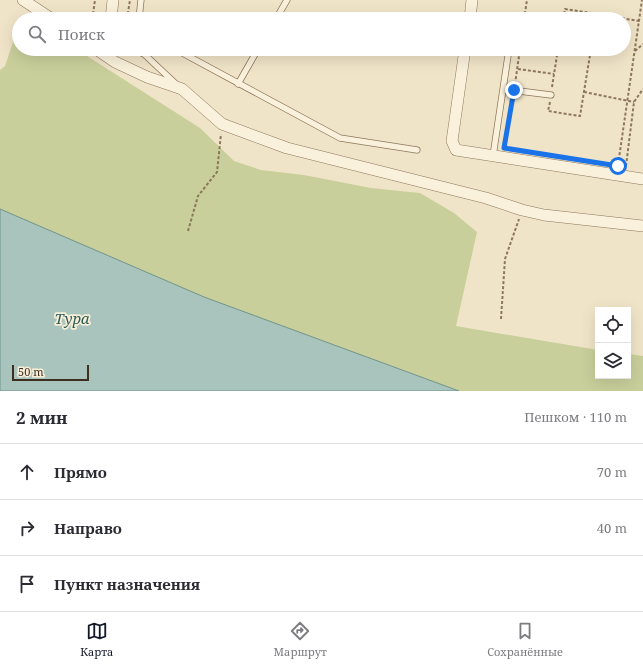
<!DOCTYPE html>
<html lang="ru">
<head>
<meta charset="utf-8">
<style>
  body { margin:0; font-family:"Noto Serif",serif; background:#f7f7f7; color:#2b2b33 }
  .controls { position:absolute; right:12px; bottom:12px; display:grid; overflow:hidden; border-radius:0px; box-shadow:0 4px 16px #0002 }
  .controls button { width:36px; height:36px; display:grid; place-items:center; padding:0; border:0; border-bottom:1px solid #e1e1e2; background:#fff; color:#2b2b33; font:20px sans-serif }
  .scale { position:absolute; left:12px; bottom:10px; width:77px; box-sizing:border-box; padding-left:4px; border:2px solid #3d2e20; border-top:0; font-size:11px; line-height:14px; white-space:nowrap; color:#3d2e20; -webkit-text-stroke:3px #f7eed8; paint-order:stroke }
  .stop { position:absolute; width:12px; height:12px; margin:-9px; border:3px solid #1a73e8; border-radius:50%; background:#fff }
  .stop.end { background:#1a73e8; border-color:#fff; box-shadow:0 1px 4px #0008 }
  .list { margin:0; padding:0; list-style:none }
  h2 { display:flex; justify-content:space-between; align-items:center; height:52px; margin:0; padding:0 16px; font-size:17px }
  h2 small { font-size:13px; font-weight:400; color:#7c7c81 }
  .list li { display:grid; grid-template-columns:26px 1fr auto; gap:12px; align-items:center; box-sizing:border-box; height:56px; padding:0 16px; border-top:1px solid #e1e1e2 }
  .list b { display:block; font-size:15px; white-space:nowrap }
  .list em { font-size:13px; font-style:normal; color:#7c7c81 }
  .icon { flex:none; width:22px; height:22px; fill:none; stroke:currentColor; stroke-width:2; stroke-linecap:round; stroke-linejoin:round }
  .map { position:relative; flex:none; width:643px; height:391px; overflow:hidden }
  .search { position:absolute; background:#fff; box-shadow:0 4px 16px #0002; left:12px; right:12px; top:12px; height:44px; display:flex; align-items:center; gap:10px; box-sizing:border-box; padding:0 14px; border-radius:22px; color:#7c7c81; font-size:15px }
  .sheet { height:220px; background:#fff }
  nav { display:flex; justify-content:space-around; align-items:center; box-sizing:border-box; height:56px; border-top:1px solid #e1e1e2; background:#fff; font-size:11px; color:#7c7c81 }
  nav a { display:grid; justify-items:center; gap:2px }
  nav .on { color:#111827 }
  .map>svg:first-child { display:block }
  .green { fill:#c9cf9b }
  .water { fill:#a9c4bc; stroke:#6f938a }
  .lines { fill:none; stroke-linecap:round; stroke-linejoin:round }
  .lane-casing { stroke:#8d765c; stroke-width:7 }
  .street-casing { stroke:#8d765c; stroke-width:12 }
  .path { stroke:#8d765c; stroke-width:2; stroke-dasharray:3 2; stroke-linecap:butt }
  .lane { stroke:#faf1dc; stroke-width:5.5 }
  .street { stroke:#faf1dc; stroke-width:11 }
  .route { stroke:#1a73e8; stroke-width:5 }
  .labels { text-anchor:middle; stroke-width:3.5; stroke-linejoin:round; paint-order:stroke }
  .water-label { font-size:15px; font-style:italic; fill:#2f5d5a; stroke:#f7eed8 }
</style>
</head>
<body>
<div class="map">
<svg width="643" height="391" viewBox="0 0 643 391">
  <rect width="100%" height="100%" fill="#f0e4c8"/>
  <path class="green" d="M19,24V49H76L200,128L234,161L261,170L304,175L371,188L420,193L454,213L477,232L456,326L598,350V376H628V354L643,356V391H459L204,297L0,209V70L5,66Z"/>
  <path class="water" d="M0,209L204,297L459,391H0Z"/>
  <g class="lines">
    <g class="lane-casing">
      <path id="lane" d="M49,15L71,19
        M139,19L141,0
        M276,19L287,0
        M132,49L144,54L176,84
        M175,49L340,138L417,150
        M238,84L258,49
        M503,89L551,95
        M493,156L509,49"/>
    </g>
    <g class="street-casing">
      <path id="street" d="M23,0L52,19
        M111,19L113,0
        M470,19L472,0
        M96,49L115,62L147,77L182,89L222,124L287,148L486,198L522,210L544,215L643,226
        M465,49L452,141L456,150L643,179"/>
    </g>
    <path class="path" d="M93,14L95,0
      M597,14L639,21
      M127,19L130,0
      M524,19L527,0
      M563,19L565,9L597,14L596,19
      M635,51L643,44
      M518,69L554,74
      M515,84L520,49
      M552,87L558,49
      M584,92L634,102
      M550,102L548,111L580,116L591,49
      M504,147L513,96
      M618,165L642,0
      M626,166L634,102L643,89
      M188,231L198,196L217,172L221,134
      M501,319L505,259L519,219"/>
    <use href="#lane" class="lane"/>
    <use href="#street" class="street"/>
  </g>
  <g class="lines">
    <path class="route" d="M514,90L504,148L618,166"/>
  </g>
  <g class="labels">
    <g class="water-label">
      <text x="72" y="324">Тура</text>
    </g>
  </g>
</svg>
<div class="controls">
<button><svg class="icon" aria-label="locate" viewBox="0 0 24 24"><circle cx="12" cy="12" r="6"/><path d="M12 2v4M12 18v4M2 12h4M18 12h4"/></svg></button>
<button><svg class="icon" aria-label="layers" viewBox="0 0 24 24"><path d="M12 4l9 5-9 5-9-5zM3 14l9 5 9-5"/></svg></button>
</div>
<div class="scale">50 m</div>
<div class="stop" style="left:618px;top:166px"></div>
<div class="stop end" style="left:514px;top:90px"></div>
<div class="search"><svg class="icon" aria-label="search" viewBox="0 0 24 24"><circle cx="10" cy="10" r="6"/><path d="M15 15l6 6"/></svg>Поиск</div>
</div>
<section class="sheet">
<h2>2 мин<small>Пешком · 110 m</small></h2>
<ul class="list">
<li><svg class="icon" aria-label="ahead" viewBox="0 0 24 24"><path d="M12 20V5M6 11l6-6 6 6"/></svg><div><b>Прямо</b></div><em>70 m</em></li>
<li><svg class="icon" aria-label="right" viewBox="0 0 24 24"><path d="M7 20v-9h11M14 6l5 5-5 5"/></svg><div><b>Направо</b></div><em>40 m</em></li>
<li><svg class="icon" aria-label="arrive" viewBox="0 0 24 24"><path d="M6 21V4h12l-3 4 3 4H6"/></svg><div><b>Пункт назначения</b></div></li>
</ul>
</section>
<nav>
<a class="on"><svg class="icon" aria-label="map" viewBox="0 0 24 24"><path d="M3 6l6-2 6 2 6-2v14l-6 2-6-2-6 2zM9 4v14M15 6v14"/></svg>Карта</a>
<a><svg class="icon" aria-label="directions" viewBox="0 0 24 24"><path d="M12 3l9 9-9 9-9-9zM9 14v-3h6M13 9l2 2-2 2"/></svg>Маршрут</a>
<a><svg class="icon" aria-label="saved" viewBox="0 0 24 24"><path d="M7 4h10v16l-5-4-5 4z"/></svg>Сохранённые</a>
</nav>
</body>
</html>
